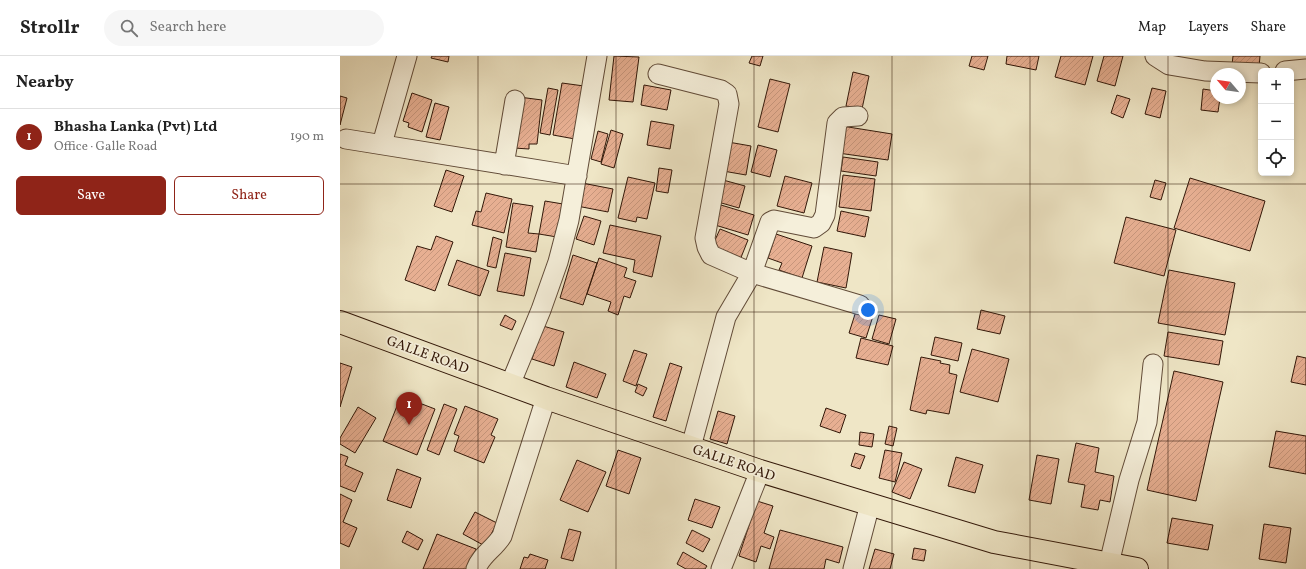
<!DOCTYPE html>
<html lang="en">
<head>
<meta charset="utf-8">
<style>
  body { margin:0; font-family:Vollkorn,serif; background:#f6f6f6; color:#222 }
  .controls { position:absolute; right:12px; top:12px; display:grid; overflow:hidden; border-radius:6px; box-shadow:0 2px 6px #0003 }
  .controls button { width:36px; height:36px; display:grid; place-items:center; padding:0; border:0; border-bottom:1px solid #e0e0e0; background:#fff; color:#222; font:20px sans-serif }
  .compass { position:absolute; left:870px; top:12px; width:36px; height:36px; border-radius:50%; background:#fff; box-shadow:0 2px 6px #0003; rotate:299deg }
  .you { position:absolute; left:528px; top:254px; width:14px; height:14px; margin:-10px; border:3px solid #fff; border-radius:50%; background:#1a73e8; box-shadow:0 0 0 6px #1a73e833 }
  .badge { display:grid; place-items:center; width:26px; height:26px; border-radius:50%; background:#8f2418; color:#fff; font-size:13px; font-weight:700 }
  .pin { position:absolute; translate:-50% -33px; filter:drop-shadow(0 1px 2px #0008) }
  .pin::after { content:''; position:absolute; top:21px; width:14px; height:12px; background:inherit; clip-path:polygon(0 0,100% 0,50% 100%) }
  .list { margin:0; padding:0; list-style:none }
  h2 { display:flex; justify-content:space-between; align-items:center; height:52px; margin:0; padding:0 16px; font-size:17px }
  h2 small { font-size:13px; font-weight:400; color:#767676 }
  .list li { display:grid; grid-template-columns:26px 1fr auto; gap:12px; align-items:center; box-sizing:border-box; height:56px; padding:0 16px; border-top:1px solid #e0e0e0 }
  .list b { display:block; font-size:15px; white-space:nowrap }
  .list p { margin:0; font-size:13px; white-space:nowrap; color:#767676 }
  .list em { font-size:13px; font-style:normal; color:#767676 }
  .actions { display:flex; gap:8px; padding:12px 16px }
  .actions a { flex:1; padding:9px 0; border:1px solid #8f2418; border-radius:6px; text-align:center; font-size:14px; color:#8f2418 }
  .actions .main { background:#8f2418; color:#fff }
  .icon { flex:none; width:22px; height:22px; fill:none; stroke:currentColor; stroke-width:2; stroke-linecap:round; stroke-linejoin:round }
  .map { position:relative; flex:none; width:966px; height:513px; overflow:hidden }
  header { display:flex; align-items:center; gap:24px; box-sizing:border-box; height:56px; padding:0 20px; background:#fff; border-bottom:1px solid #e0e0e0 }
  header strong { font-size:19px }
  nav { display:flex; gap:22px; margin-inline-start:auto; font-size:14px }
  .search { width:280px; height:36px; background:#f6f6f6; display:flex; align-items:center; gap:10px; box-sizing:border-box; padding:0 14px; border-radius:22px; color:#767676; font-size:15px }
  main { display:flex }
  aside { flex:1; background:#fff }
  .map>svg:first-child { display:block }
  .building { fill:url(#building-hatch); stroke:#321708 }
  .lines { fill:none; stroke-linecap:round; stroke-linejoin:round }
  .minor-casing { stroke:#614b38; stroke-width:21 }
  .trunk-casing { stroke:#321708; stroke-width:24 }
  .minor { stroke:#f5efda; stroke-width:19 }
  .trunk { stroke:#efe6c6; stroke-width:22 }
  .grid { fill:none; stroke:#321708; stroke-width:1; stroke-opacity:0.55 }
  .labels { text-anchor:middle; stroke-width:3.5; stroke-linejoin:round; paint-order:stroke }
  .street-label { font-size:14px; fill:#321708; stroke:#f5efda }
</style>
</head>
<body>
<header>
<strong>Strollr</strong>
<div class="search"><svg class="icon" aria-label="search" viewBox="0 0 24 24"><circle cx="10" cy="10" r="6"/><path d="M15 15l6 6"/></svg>Search here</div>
<nav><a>Map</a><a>Layers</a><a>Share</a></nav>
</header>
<main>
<aside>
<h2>Nearby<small></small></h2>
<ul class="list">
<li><span class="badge">1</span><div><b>Bhasha Lanka (Pvt) Ltd</b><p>Office · Galle Road</p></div><em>190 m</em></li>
</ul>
<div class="actions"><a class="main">Save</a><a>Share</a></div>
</aside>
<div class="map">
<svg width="966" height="513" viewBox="0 0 966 513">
  <defs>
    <pattern id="building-hatch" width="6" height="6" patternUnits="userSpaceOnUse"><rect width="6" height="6" fill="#e7af92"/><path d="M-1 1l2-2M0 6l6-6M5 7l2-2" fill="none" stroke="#c7967c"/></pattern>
  </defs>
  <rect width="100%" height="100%" fill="#efe6c6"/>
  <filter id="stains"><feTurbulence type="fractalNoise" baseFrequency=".005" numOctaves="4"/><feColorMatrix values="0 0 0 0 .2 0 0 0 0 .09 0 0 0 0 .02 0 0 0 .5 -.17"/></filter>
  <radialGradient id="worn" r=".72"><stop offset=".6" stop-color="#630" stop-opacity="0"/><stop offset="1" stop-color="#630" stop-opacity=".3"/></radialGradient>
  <path class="building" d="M92,0H109L108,6L91,2Z
    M274,0L299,1L293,46L269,44Z
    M412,0H423L420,10L409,7Z
    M632,0H648L644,14L629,10Z
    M667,0H699L696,14L666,8Z
    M721,0H753L745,29L715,21Z
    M764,0H783L775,30L757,25Z
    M893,0H920L919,11L892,9Z
    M513,16L529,20L522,53L506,50Z
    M430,23L450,28L438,76L418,71Z
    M222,27L244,30L235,83L213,79Z
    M304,29L331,34L327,54L301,49Z
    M208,32L218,34L210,79L200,77Z
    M812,32L826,35L820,62L805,58Z
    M863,33L876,35V42H880L878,56L861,54Z
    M72,37L92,44L82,76L68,71L69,67L63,65Z
    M777,39L790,43L783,62L771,57Z
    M0,40L7,42L0,69Z
    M179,41L202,44L197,88H189V93L174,92Z
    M95,47L109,51L100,84L86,81Z
    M311,65L334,69L330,93L307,89Z
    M502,70L552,78L548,104L498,97Z
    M271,74L283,78L274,112L261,108Z
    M258,75L268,78L261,106L251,103Z
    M388,86L411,90L406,119L383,115Z
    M418,89L437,94L430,121L411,116Z
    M503,101L538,106L536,120L501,115Z
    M319,112L332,114L328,137L316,135Z
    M106,114L124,120L112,156L94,150Z
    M503,119L535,123L531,155L499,151Z
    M445,120L472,127L464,157L437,150Z
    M288,121L315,127L307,163L297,161L296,166L278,162Z
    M850,122L925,145L910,195L834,172Z
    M383,124L405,130L399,152L378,146Z
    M815,124L826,127L821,144L810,141Z
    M242,127L273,133L268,156L237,150Z
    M146,137L172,143L164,177L132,169L136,155L141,156Z
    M205,145L223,148L217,181L199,178Z
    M173,147L193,150L188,177L199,178L196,196L166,191Z
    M381,149L414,159L408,179L375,169Z
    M501,155L529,161L525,181L497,175Z
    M244,160L261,165L254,189L236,183Z
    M786,161L836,174L824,220L774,207Z
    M270,169L321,180L312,221L293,216L295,204L263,197Z
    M380,173L408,184L400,204L371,193Z
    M436,178L472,190L462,222L439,214L442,207L428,202Z
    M96,180L113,186L95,235L65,224L77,190L91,194Z
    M153,181L162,184L156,212L147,210Z
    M484,191L512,197L506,232L477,226Z
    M165,197L191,202L184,240L157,235Z
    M233,199L257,207L243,249L220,242Z
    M259,202L287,212L284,221L296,225L290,242L284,240L278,259L268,255L271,246L247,238Z
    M117,204L149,215L140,240L108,229Z
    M829,214L895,227L885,279L818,267Z
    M517,252L534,257L526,282L509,277Z
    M641,254L665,260L660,278L637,273Z
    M165,259L176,265L172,274L160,269Z
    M539,259L556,263L549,288L532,283Z
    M203,270L224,276L214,310L192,303Z
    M828,276L883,285L879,309L824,300Z
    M595,281L622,287L618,305L591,299Z
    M521,282L553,290L548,309L516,302Z
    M632,293L669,303L658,346L620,336Z
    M294,294L307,298L296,330L283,325Z
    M957,300L966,302V329L951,326Z
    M581,301L601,305L600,307L610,309L609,317L617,319L609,358L587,354L586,358L570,354Z
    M234,306L266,318L257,342L226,331Z
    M0,307L12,311L0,351Z
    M330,307L342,311L326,365L313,361Z
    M834,315L883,326L856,445L807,434Z
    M298,328L307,332L303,340L295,336Z
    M61,340L95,353L77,399L43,385Z
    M104,348L117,353L99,399L87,394Z
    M125,350L158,363L151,379L155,381L144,407L114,395L119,380L114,378Z
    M18,351L36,362L15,397L0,388V382Z
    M486,352L506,359L500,377L480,370Z
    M378,355L395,360L387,388L370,383Z
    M549,370L557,372L553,390L545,388Z
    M936,375L966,380V418L929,411Z
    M520,376L534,378L532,391L519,389Z
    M736,387L759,392L755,416L774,420L770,446L760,444L758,454L741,451L745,429L728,426Z
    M278,394L301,402L289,438L266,430Z
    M545,394L562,397L555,426L539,422Z
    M515,397L525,400L520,413L511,410Z
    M0,398L8,401L5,409L23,417L15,436L0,430Z
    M697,399L719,403L711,448L689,444Z
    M616,401L643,409L635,437L608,430Z
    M237,404L266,416L248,456L220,444Z
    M564,406L582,413L570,443L552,436Z
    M57,413L81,422L71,452L47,444Z
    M0,438L12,444L3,466L17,472L9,491L0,487Z
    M355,443L380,451L372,472L348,464Z
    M417,445L433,450L424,477L434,481L430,493L421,490L416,506L399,500Z
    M135,456L157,467L145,490L123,478Z
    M832,462L873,469L868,494L827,487Z
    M924,468L951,472L946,507L919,503Z
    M229,473L241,476L233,505L221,502Z
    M352,474L370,483L363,496L346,487Z
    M440,474L503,491L499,507L486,503L484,513H429Z
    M67,475L83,484L78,494L62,486Z
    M97,478L136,493L128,513H83Z
    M574,492L586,494L584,505L572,503Z
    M535,493L554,498L550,513H529Z
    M343,496L367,510L365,513H346L337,508Z
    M190,498L208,504L205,513H180L184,501L188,502Z"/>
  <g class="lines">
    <g class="minor-casing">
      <path id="minor" d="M815,0L829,9L865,15L921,17
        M945,15L966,13
        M318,18L381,34L387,38L389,48L365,182L367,191L371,199L412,217L520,249
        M6,83L237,120
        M42,88L67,0
        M164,109L175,44
        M170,329L201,254L218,206L229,164L257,0
        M351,391L386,261L412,217L430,166L434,164L474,172L481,167L485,159L497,67L503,61L518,60
        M769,508L789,424L807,366L813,308
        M136,513C141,499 154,493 162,480L206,342
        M381,513L420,415
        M513,513L530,448"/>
    </g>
    <g class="trunk-casing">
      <path id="trunk" d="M0,266L206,342L420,415L654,486L797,513"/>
    </g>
    <use href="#minor" class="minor"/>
    <use href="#trunk" class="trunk"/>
  </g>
  <path class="grid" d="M138,0V513M276,0V513M414,0V513M552,0V513M690,0V513M828,0V513M0,128H966M0,256H966M0,385H966"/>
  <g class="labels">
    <g class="street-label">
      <text transform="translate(88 298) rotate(20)" y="5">GALLE ROAD</text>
      <text transform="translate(394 406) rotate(19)" y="5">GALLE ROAD</text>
    </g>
  </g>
  <rect width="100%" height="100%" filter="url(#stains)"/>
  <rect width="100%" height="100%" fill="url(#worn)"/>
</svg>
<div class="controls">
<button>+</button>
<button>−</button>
<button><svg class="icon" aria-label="locate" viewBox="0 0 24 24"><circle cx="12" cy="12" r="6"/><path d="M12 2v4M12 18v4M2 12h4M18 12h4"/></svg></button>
</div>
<svg class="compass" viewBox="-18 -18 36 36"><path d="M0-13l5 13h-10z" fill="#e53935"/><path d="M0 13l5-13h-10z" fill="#767676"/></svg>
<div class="you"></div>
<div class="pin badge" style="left:69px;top:369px">1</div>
</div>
</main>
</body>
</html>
